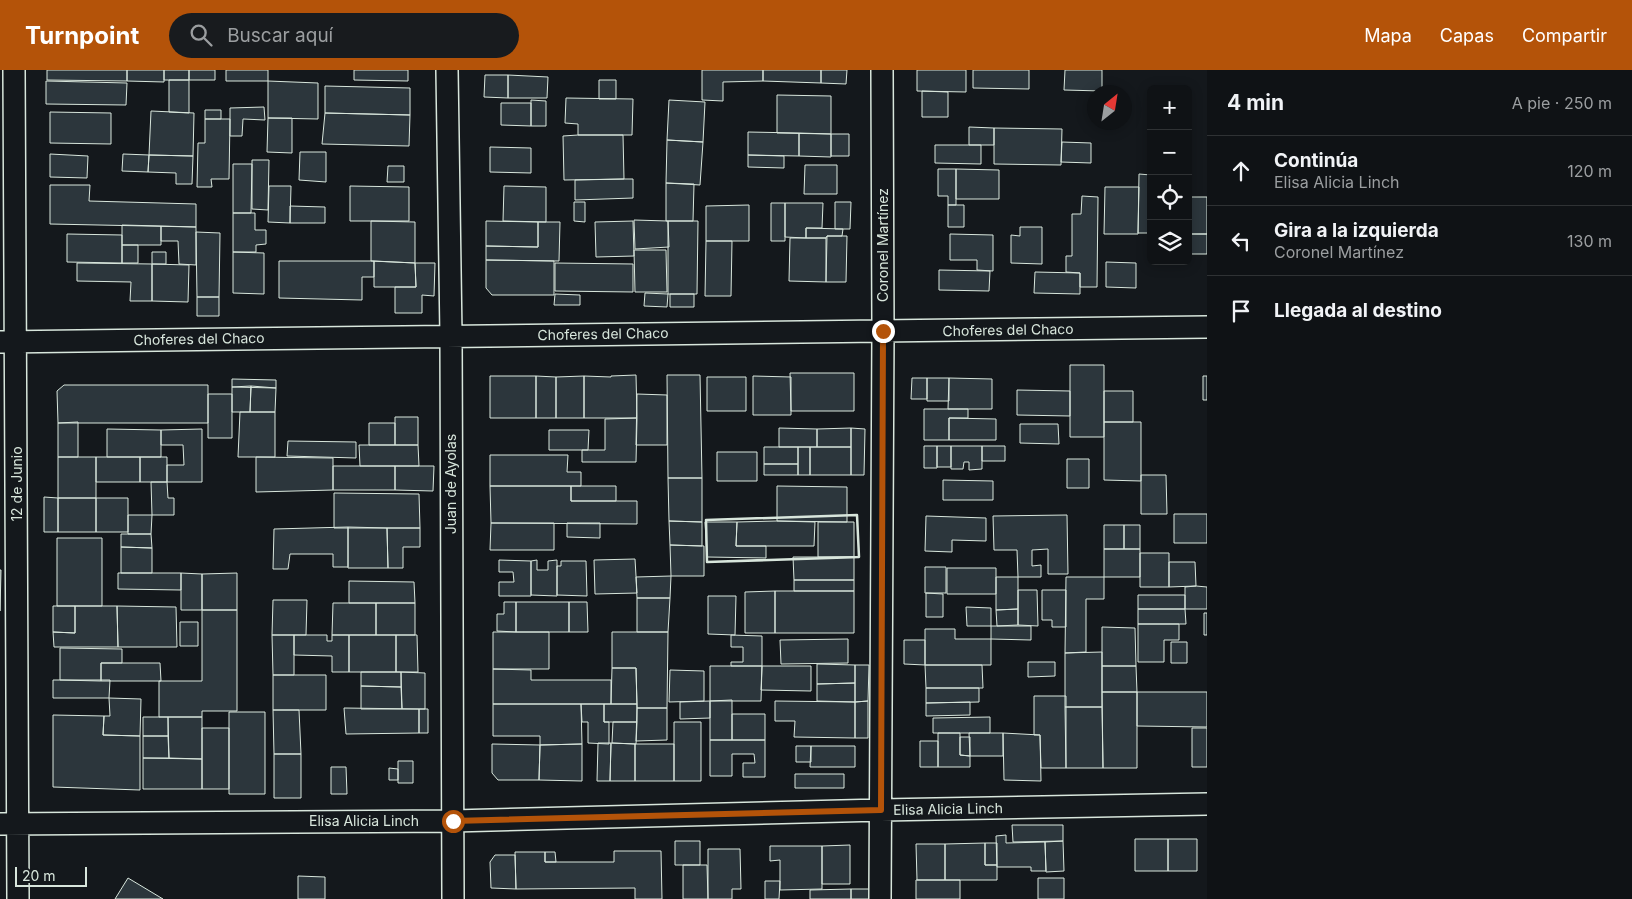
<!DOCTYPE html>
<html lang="es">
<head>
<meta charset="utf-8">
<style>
  body { margin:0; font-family:Inter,sans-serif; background:#181b1e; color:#f1f3f6 }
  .controls { position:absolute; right:15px; top:15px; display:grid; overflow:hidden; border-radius:8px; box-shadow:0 2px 12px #0003 }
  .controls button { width:45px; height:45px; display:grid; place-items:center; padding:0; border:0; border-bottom:1px solid #2f3234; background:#0f1215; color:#f1f3f6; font:25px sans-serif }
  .compass { position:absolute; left:1087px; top:15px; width:45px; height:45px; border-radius:50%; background:#0f1215; box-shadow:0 2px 12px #0003; rotate:30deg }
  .scale { position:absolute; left:15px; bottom:12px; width:72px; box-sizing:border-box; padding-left:5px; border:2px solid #d8e6dc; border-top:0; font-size:14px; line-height:18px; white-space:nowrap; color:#d8e6dc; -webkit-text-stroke:4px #14181c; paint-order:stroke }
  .stop { position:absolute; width:15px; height:15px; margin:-11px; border:4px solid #b45309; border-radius:50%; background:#fff }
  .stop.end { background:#b45309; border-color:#fff; box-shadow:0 1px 5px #0008 }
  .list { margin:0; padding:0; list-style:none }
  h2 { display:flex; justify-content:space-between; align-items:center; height:65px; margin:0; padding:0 20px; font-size:21px }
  h2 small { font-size:16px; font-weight:400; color:#9b9ea0 }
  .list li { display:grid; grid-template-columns:32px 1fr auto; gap:15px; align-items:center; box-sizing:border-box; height:70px; padding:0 20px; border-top:1px solid #2f3234 }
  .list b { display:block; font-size:19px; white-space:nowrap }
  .list p { margin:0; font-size:16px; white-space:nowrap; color:#9b9ea0 }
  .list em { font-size:16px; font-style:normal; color:#9b9ea0 }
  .icon { flex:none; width:28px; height:28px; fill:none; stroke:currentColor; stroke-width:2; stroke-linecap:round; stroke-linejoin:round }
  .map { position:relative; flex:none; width:1207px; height:829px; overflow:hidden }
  header { display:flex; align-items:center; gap:30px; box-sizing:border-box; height:70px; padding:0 25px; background:#b45309; color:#fff }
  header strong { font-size:24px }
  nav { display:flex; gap:28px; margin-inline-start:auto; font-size:18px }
  .search { width:350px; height:45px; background:#181b1e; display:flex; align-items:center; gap:12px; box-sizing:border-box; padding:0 18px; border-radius:28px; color:#9b9ea0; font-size:19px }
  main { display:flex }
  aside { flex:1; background:#0f1215 }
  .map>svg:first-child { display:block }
  .building { fill:#2c363c; stroke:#d8e6dc }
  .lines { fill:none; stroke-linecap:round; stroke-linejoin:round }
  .street-casing { stroke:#d8e6dc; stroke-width:24 }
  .street { stroke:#14181c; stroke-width:21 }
  .wall { stroke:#d8e6dc; stroke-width:2.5 }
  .route { stroke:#b45309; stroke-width:6 }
  .labels { text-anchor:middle; stroke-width:4; stroke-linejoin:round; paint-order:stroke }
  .street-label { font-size:14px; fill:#d8e6dc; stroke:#14181c }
</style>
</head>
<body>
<header>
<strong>Turnpoint</strong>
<div class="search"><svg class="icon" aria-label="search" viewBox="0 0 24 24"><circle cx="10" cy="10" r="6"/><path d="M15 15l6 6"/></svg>Buscar aquí</div>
<nav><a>Mapa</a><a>Capas</a><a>Compartir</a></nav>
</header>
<main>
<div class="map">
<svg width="1207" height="829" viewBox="0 0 1207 829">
  <rect width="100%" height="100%" fill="#14181c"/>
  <path class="building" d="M47,0H127V11L47,10Z
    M127,0H164V12L127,11Z
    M164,0H189V10H164Z
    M189,0H215V10H189Z
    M226,0H268V11H226Z
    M354,0H408V11L354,10Z
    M702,0H763V11L723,12V31L702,30Z
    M763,0H821V13L763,11Z
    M821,0H847L846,14L821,13Z
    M917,0H966V22L917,21Z
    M973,0H1029V19L973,18Z
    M1065,0H1102V21L1064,20Z
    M485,5H508V28L484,27Z
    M508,5L548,7L547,28H508Z
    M169,10H189V43L169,42Z
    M599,10H616V29H599Z
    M46,11L127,13L126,35L46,34Z
    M268,11L318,13V49L268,48Z
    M325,16L410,18V45L325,43Z
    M922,21L948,22V47H922Z
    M777,25L831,26V64L777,63Z
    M566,28L633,29L632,65H578V54L565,53Z
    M531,30L546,31V56H531Z
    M669,30L705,32L703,72L667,70Z
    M501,33H531V56L501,55Z
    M264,37L265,50L243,49L242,66H230V38Z
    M205,40H221V49H205Z
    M151,41L194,43L193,86L149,85Z
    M50,42L111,43V74L50,73Z
    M325,43L410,45L409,76L322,74Z
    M268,48H292V83L267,82Z
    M205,49H230L229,109H211L212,117H197L198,73H205Z
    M969,57L994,58V75H969Z
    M994,58L1062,59L1061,95L994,94Z
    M748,62L799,63V86L748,85Z
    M799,63L831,64V87L799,86Z
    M831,64H849V86H831Z
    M578,65H623L624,109L564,110L563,66Z
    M667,70L703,72L700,115L666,113Z
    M1062,72L1091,73V93L1061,92Z
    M935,75H981V94L935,93Z
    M490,77L531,78V103L490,102Z
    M300,82H326V112L299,110Z
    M50,84L88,86L87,108L50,107Z
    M123,84L149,85L148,102L122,101Z
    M149,85L193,86L192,114H176V103L148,102Z
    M748,85L784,86V98L748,97Z
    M252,90H269L268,140L252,139Z
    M233,94H252L251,143H233Z
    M805,95H837V124H804Z
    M388,96H404V112H387Z
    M938,99H956V135H948V126H938Z
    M956,99L999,100V129H956Z
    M1139,104L1151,105V163H1138Z
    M624,109H633V128L575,130V110Z
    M666,113L694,114L693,151H666Z
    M50,115H90L89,131L196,134V157L50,154Z
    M269,116H291L290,153L268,152Z
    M350,116L409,117V151H350Z
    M504,116L546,117V152L503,151Z
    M1105,117H1139L1138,164H1104Z
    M1082,126L1098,127L1097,217H1080V203L1066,202V186H1072V144H1081Z
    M1188,127H1207V164H1188Z
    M574,132H585V152L574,151Z
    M835,132H851L850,159H835Z
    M771,133H785V171H771Z
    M785,133H823L822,158H806V168L785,167Z
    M749,135V171H706V136Z
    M948,135H964V157H948Z
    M290,136L325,137V153H290Z
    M233,143H255V160H266V174L256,175V182H233Z
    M634,150L668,151L669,177L635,179Z
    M371,151L415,152V193L371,191Z
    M486,151L538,152V177L486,176Z
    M633,151L634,186L596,187L595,152Z
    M668,151H698L697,224H668Z
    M538,152H560L559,191L486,190V176L538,177Z
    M122,155L161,156V175H122Z
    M161,156L196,157V195L179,194L178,171H161Z
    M1020,157H1042V194L1011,193V165L1020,166Z
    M806,158L843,159L842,166H827L826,168H806Z
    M196,162L220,163L219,227H197Z
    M67,164L122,165V193L67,192Z
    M950,164L993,165V201L977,200V190H950Z
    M1188,164H1207V184H1188Z
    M827,166H847L846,212H826Z
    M790,168H826V212L789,211Z
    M706,171H732L731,226H705Z
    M122,175H138V193H122Z
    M634,180H666L667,222H635Z
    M152,182H166V194H152Z
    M233,182L264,183V224L233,223Z
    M486,190L554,191V225H492L486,218Z
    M279,191H374V207H362V230L279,228Z
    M374,191L415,193L416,217H374Z
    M1106,192L1136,193V218L1106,217Z
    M77,193L152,194V231H130L131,212L77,211Z
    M415,193H435L434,226L422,225V243H395V217H416Z
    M555,193L633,194V222L555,221Z
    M152,194L189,195L188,232L152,231Z
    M939,200L990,201L989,221L939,220Z
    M1035,202L1080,203V224L1034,223Z
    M645,223L668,224L667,237L644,236Z
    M555,224L580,225V235H554Z
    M670,224H694V237H670Z
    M197,227H219V246H197Z
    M1070,295H1104V367H1070Z
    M790,303H854V341H791Z
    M636,305L637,348H584V306L611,307V306Z
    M667,305H700L702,408H668Z
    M490,306H536V348H490Z
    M536,306L556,307V348H536Z
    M584,306V348H556V307Z
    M753,306L791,307V345H753Z
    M1203,306H1207V330H1203Z
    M707,307H746V341H707Z
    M912,308H927V329H911Z
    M927,308H949V331H927Z
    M949,308L992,309V339H948Z
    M232,309L276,310V318L232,317Z
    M64,315H208V353H58L57,321Z
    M251,316L276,318L275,342H250Z
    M251,316L250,342H232V317Z
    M1017,320L1070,321V346L1017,345Z
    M1104,321H1133V352H1104Z
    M208,324H232V368H208Z
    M637,324L667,325V375H636Z
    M924,339H968V348H949V370H924Z
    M240,342H275V387H238Z
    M395,347H418V375H395Z
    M637,348L636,392H582V380H605V349Z
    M949,348L996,349V370H949Z
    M78,352V387H58V353Z
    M1104,352H1141V411L1104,410Z
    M369,353H395V375H369Z
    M1020,354H1058L1059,374L1020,373Z
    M779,358L817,359V377H779Z
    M851,358V377H817V359Z
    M851,358L865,359L864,405H851Z
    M107,359L161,360V387H107Z
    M202,359V412H167V395H184L183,375H161V360Z
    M549,360H589L588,380H549Z
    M288,371L356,372V388L287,386Z
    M359,375H418L419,396H360Z
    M924,376H937V398H924Z
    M937,376H951V397H937Z
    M951,376H982V399L969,400V392H964L963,399H951Z
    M982,376H1005V391H982Z
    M764,377H798V394H764Z
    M798,377H810V405H798Z
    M810,377H851V405H810Z
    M717,382H757V411H717Z
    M490,385H568L567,402H581V416H490Z
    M58,387H96V428H58Z
    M96,387H140V412H96Z
    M140,387H167V412H140Z
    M256,387L333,388V420L256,422Z
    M1067,389H1089V418H1067Z
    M764,394H798V405H764Z
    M333,396H395V420H333Z
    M395,396H434L433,421L395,420Z
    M1141,405H1166L1167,444H1141Z
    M668,408H702V452L669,451Z
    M943,410L993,411V430H943Z
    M151,412H167L168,428H174V445H152Z
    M490,416H571V431H637V454L491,453Z
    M571,416H616V431H571Z
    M777,416L847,417V452L777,451Z
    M334,423L419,424L420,458H334Z
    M44,427L58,428V462H44Z
    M58,428H96V462H58Z
    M96,428H128V462H96Z
    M1174,444H1207V473H1174Z
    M128,445H152L151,464H128Z
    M1067,445L1068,504H1048V479L1032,480V496L1041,495V507H1018L1017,480H994L993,446Z
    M926,446L986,448V471L952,470V482L925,481Z
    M669,451L702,452V476L670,475Z
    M777,451L815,452L814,476H736L737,452Z
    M705,452H737L736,476H766V488L707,487Z
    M818,452H854V487H818Z
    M491,453H554V480H490Z
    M567,453H600V468L567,467Z
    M1104,455H1124V479H1104Z
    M1124,455H1140V479H1124Z
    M348,457L387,458L388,498H348Z
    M348,457V497H333V484H290L288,499H273L274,459Z
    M387,458H420V477H403V498H388Z
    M121,464H151L152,478L121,477Z
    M57,468H102V536H57Z
    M670,475L704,476V506H671Z
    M121,477L152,478V503H121Z
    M1104,479H1140V507H1104Z
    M1140,483H1169V517H1140Z
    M793,487H854V510H794Z
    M635,489L637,523L595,524L594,490Z
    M499,490L531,491V526H499V512H514L513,502H499Z
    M537,490V500H548V491L557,490V526L531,525V491Z
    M561,491H586L587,526L557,525V496H561Z
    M1169,492H1195L1196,516L1169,517Z
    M925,497H946V523H925Z
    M947,498H996V524H947Z
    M0,500H1L0,541Z
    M118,503H181V520L118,519Z
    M181,503L202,504V540H181Z
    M237,503V540H202V504Z
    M671,506L670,528H637L636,507Z
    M996,507H1018V539L996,540Z
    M1066,507H1104V529H1086V582L1065,583Z
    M794,510H854V521H794Z
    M349,511L414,512L415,533H349Z
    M1196,516L1207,517V539H1185V517Z
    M1018,520H1037L1038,556L1018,555Z
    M1042,520H1066V557H1052V550H1042Z
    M775,521H854V563H775Z
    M775,521V563H745V522Z
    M926,523L943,524V547H926Z
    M1138,525H1185V539H1138Z
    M708,526H736L735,565L708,564Z
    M637,528H670L668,562H637Z
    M273,530H307L306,565H272Z
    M504,532H516V562L497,561V544H504Z
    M516,532H569V562H516Z
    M569,532H587L588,562H569Z
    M333,533H376V565H332Z
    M376,533H415V565H376Z
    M53,536H75V563L53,562Z
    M75,536H117L118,577H54L53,562L75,563Z
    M117,536L176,537L177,577H118Z
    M966,537L991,538V556H967Z
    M1018,539V555L997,556L996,540Z
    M1138,539H1185L1186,554H1138Z
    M202,540H237V641H202V647H159V611H202Z
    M1204,543H1207V565H1204Z
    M180,552H198V576H180Z
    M1138,554H1179V570H1164V592H1138Z
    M991,556H1031V570L991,569Z
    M1102,557L1135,558L1136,596H1102Z
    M925,559H955V569H991V595H925Z
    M493,562H549V599H493Z
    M612,562H668L667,638H637L636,598H612Z
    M272,565H294V605H273Z
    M294,565H327V571H332V565H349V602H332V586L294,585Z
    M349,565H396V602H349Z
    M396,565H417L418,602H396Z
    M731,565L762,566V596H731V592H743V577H731Z
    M848,569V593L781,594L780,570Z
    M904,570H925V595L904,594Z
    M1171,572H1187V593H1171Z
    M60,578L122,579V593H101V611L60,610Z
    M1102,582V637H1065V583Z
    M1028,592H1055V606L1028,607Z
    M101,593H160L161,611H101Z
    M817,594L855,595V613L817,614Z
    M855,595H869L868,631L855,632Z
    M925,595H982L983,618H926Z
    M710,596H762L761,631H710Z
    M762,596H811V621L761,620Z
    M1102,596H1136L1137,622H1102Z
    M612,598H636L637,634H611Z
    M493,599L531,600V610H611V634H493Z
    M670,600L704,601V631L669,632Z
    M361,602H401V617L361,616Z
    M401,602L425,603V639H402Z
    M273,605H326V640H273Z
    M53,610H110L109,628H53Z
    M855,613V632L817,631V614Z
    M361,616L401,617L402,639H361Z
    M926,618H979V632L926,633Z
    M1102,622H1137V698H1103Z
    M1137,622H1207V657L1137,656Z
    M1034,626H1066V698H1041L1040,665H1034Z
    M109,628L141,629L140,666L103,665L104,646H110Z
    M732,630V670H710V631Z
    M710,631V648L680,649V632Z
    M775,631L855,632V668L794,667L795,651H775Z
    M868,631V668H855V632Z
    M970,632V645L926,646V633Z
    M493,634H581L582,674L540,675V666H493Z
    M581,634H604V652H609V674L588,673V652H582Z
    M604,634H637V652H604Z
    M1065,637H1102L1103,698H1066Z
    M344,638L419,639V663L346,664Z
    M637,638H667V670L636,671Z
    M419,639H428V663H419Z
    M273,640H299L301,684H274Z
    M229,642H265V724H229Z
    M732,644H765V670H732Z
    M53,645L104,646L103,665L140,666V720L53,717Z
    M143,647H168V666H143Z
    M168,647H202V689L169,688Z
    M990,647V663H933V648Z
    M613,652H637L636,674L612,673Z
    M674,652H701V711H674Z
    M202,658H229V719H202Z
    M1192,658H1207V697H1192Z
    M938,663H960V685L970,686V697H938Z
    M969,663H1003V686H970Z
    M1003,663L1040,665L1041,711L1004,710Z
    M143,666H168L169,688H143Z
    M960,667H970V686L960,685Z
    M710,670H765V707H743V693H755L754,684H732V706H710Z
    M920,671H938V697H920Z
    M598,673H611L610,711H597Z
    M611,673L635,674V711H610Z
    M492,674L540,675L539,710H498L492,703Z
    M582,674V711L539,710L540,675Z
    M635,674H674V711H635Z
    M796,676H811V692H796Z
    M811,676H855V697H810Z
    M274,684H301V728H274Z
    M143,688L202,689V719H143Z
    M398,691H413V713H398Z
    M331,697H346L347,724H331Z
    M389,698L398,699V710H389Z
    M795,704H844V718H795Z
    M1012,755H1063V771L1013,772Z
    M1006,765V773L1045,772L1046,801H1031V797H997L996,766Z
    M1135,769H1168V801H1135Z
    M1168,769H1197V801H1168Z
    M675,771H700V795H675Z
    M1063,771L1064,801L1046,802L1045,772Z
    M985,773V795H997V810H945V774Z
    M985,773H997V795H985Z
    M916,774H945V810H917Z
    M850,775V814H822V776Z
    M770,776H822V819L780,820V790L770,791Z
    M708,779H740L741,819H732V829H708Z
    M614,781H661L662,829H635V818L516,819L515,782H545V792H614Z
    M545,782H555L556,792H545Z
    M495,785H515L516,819L491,818L490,792Z
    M683,795H707L708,829H683Z
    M298,806L325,807V829H298Z
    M128,808L163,829H115Z
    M1038,808H1064V829H1038Z
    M916,810H960V829H916Z
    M765,811H780L779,829H765Z
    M851,819V829H810V820Z
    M851,819H870V829H851Z"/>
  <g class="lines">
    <g class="street-casing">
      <path id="street" d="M14,0L18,829
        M447,0L451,266L453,829
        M0,272L1207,257
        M0,754L453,751L881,740L1207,734
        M880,829L883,261L882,0"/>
    </g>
    <use href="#street" class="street"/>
    <path class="wall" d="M857,445L859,487L707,492L706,450Z"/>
  </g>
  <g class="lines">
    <path class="route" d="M453,751L881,740L883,261"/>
  </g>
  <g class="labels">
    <g class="street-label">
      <text transform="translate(883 175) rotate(-90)" y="5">Coronel Martínez</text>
      <text transform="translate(1008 260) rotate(-1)" y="5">Choferes del Chaco</text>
      <text transform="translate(603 264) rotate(-1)" y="5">Choferes del Chaco</text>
      <text transform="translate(199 269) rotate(-1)" y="5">Choferes del Chaco</text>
      <text transform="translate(17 414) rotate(-90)" y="5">12 de Junio</text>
      <text transform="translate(451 414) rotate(-90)" y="5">Juan de Ayolas</text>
      <text transform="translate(948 739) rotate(-1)" y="5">Elisa Alicia Linch</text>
      <text x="364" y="756">Elisa Alicia Linch</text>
    </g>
  </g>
</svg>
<div class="controls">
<button>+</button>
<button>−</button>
<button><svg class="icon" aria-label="locate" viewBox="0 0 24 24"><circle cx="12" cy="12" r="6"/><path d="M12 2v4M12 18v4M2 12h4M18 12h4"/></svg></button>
<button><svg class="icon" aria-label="layers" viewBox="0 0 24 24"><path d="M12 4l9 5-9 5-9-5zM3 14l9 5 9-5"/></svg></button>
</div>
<svg class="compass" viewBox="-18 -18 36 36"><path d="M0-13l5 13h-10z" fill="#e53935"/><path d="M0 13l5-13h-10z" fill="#9b9ea0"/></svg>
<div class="scale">20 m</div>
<div class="stop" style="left:453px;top:751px"></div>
<div class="stop end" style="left:883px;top:261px"></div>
</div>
<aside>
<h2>4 min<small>A pie · 250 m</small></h2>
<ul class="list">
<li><svg class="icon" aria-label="ahead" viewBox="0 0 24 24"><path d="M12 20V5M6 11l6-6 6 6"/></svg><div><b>Continúa</b><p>Elisa Alicia Linch</p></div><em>120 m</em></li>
<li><svg class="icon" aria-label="left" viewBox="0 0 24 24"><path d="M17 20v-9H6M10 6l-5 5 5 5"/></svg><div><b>Gira a la izquierda</b><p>Coronel Martínez</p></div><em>130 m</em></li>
<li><svg class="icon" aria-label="arrive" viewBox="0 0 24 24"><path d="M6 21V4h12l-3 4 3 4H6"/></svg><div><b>Llegada al destino</b></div></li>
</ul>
</aside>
</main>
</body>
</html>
